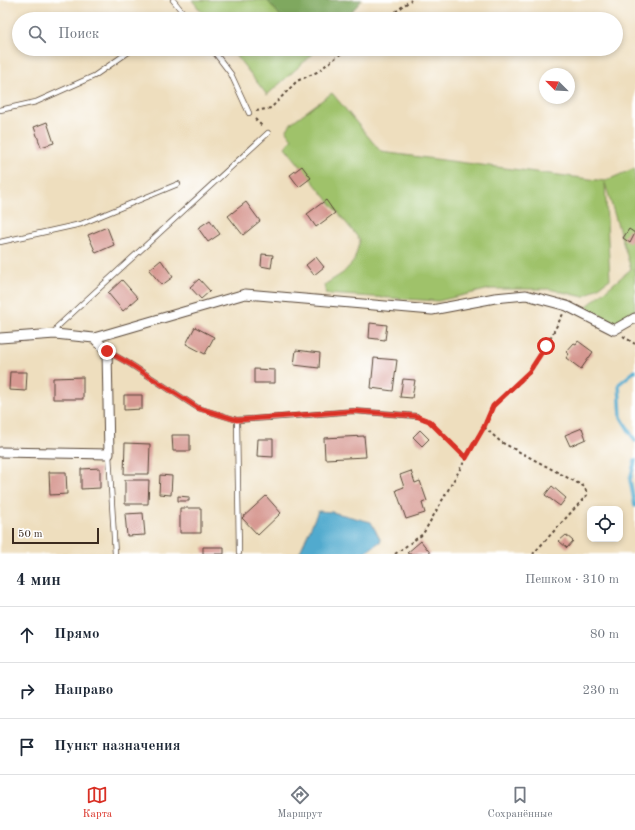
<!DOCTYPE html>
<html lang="ru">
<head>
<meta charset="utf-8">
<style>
  body { margin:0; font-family:"Old Standard TT",serif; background:#f2f2f3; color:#1f2937 }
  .controls { position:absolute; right:12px; bottom:12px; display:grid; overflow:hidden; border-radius:8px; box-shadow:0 2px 6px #0003 }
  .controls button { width:36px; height:36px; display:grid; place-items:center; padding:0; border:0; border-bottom:1px solid #e0e1e3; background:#fff; color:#1f2937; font:20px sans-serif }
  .compass { position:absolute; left:539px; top:68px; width:36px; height:36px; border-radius:50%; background:#fff; box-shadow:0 2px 6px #0003; rotate:294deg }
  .scale { position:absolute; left:12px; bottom:10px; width:87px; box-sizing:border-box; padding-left:4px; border:2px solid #3b2a1e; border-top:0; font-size:11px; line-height:14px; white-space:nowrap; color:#3b2a1e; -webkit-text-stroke:3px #fff; paint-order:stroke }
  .stop { position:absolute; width:12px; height:12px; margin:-9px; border:3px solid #d93025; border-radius:50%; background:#fff }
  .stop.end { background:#d93025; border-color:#fff; box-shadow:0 1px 4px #0008 }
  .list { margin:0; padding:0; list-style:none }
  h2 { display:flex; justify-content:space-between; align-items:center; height:52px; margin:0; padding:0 16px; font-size:17px }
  h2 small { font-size:13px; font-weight:400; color:#747a83 }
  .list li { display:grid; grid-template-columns:26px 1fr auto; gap:12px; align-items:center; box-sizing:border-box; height:56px; padding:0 16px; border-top:1px solid #e0e1e3 }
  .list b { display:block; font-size:15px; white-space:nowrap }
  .list em { font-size:13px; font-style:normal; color:#747a83 }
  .icon { flex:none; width:22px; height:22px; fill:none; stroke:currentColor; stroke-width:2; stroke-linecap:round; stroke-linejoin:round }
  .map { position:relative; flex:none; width:635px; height:554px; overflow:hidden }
  .search { position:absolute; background:#fff; box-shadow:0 2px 6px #0003; left:12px; right:12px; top:12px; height:44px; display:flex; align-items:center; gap:10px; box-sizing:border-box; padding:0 14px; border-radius:22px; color:#747a83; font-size:15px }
  .sheet { height:220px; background:#fff }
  nav { display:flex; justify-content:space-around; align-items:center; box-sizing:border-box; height:56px; border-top:1px solid #e0e1e3; background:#fff; font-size:11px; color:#747a83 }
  nav a { display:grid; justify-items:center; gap:2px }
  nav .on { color:#d93025 }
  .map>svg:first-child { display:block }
  .green { fill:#9fc26b; stroke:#6d7644 }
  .forest { fill:#7fa85f; stroke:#5d693e }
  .water { fill:#51aace; stroke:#466a76 }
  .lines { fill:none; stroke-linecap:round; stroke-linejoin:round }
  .stream { stroke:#51aace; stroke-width:3.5 }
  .building { fill:#d79992 }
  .service-casing { stroke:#564536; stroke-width:6 }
  .minor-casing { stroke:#564536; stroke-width:11 }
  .path { stroke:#564536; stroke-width:2; stroke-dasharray:3 3; stroke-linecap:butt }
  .service { stroke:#fff; stroke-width:4.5 }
  .minor { stroke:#fff; stroke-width:9 }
  .route { stroke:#d93025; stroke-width:5 }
</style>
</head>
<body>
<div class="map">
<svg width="635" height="554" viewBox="0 0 635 554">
  <rect width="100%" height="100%" fill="#fff"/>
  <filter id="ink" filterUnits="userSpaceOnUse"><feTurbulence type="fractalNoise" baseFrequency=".025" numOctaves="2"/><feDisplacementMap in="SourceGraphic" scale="8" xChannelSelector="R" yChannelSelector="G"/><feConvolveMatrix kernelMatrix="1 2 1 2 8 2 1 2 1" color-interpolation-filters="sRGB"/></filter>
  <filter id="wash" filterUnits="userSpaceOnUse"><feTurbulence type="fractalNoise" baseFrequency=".012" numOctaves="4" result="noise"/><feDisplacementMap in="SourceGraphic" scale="16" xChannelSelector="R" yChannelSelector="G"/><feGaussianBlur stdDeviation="0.9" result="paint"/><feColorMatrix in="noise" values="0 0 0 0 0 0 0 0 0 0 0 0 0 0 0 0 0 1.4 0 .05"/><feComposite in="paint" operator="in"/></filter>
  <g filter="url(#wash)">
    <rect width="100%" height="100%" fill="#eedebe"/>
    <path class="green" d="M192,0H267L283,19H207Z
      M231,49H309L313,54L267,95Z
      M332,93L381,152L605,181L635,168V310L614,323L586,307L631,269L605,183L610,279L584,297L549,289H490L438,301L326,294L324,285L343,273L354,261L360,240L285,147L292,139L286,131L292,122Z"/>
    <path class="forest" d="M267,0H362L345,19H283Z"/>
    <path class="water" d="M318,511L332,512L371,522L381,541L363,554H299Z"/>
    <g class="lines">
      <path class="stream" d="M635,371L619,384L621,417L635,441
        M635,460L630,480L635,506"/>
    </g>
    <g id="blocks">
      <path class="building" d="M47,122L54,143L41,147L34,127Z
        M302,166L311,178L299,187L290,175Z
        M326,200L335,213L316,227L307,214Z
        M246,202L260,221L243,235L228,216Z
        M210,220L220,234L208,242L198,228Z
        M107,227L114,245L96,253L88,235Z
        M629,229L635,233L630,243L623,238Z
        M262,254L273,255L271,268L261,266Z
        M316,257L324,267L314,275L306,265Z
        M161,260L173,277L162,285L149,270Z
        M199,279L210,291L201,299L190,287Z
        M122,280L138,298L123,311L108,293Z
        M370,323L387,325L385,340L369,338Z
        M195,327L214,337L205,354L186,344Z
        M578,341L593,352L581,369L566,358L569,354L566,352L574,343L576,344Z
        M296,350L320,353L319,368L294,365Z
        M374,358L397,360L393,391L371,388Z
        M254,369L275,370V383H254Z
        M10,372H27L26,391L9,390Z
        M83,377V399H53V378Z
        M403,379L415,380L412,398L400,397Z
        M124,395H142V409L124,410Z
        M582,428L586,439L570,446L565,435Z
        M420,430L429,439L422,446L413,437Z
        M172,435H190V451H173Z
        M364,436L366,457L325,459L324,438Z
        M258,439H273V457L257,456Z
        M125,443L150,444L149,474H124Z
        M100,468V488L81,489V469Z
        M411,471L415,483L420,481L427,501L422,503L425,513L406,519L396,490L404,487L400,475Z
        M49,472H66L67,494L50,495Z
        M160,475L172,476L171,495L159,494Z
        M125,480H149L148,504H125Z
        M552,486L566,498L560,506L545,495Z
        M178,496L189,497V501H178Z
        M266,496L281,513L258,535L242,518Z
        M180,508H201V533H180Z
        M143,513L145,535L127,536L125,514Z
        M566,535L573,541L567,548L559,541Z
        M421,541L431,554H409L407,553Z
        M203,547H224V554H203Z"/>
    </g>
  </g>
  <g filter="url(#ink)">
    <use href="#blocks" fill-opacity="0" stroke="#564536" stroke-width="1"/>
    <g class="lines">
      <g class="service-casing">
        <path id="service" d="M173,0L188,19
          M212,49L231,74L249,113
          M0,110L36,102L94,76L133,49
          M0,242L81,224L178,184
          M55,334L57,327L268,133
          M107,351L130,364L198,408L237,420L295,416L354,411L416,416
          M237,420L239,553
          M109,454L115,554"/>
      </g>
      <g class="minor-casing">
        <path id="minor" d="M0,338L55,334L94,338L245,294L432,310L495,298L526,295L567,306L614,330L635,318
          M0,452L109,454L107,351L94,338"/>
      </g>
      <path class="path" d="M386,19L411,0
        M256,111L271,108L297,81L317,72L347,49
        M255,119L263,127
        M623,336L635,344
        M423,419L429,421L467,458
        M484,427L501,442L585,487L587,495L533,554
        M395,554L423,534L484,427L493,406L529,373L546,346L563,314"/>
      <use href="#service" class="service"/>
      <use href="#minor" class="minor"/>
    </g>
  </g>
  <g class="lines" filter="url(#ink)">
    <path class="route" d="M107,351L130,364L198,408L237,420L354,411L416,416L429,421L466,458L484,427L493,406L529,372L546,346"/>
  </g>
</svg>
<div class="controls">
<button><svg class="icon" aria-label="locate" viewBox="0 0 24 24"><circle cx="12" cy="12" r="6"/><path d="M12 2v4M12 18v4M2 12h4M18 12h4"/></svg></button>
</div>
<svg class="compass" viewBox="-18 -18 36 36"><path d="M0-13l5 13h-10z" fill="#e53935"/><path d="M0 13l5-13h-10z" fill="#747a83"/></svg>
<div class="scale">50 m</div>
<div class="stop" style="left:546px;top:346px"></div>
<div class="stop end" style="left:107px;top:351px"></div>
<div class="search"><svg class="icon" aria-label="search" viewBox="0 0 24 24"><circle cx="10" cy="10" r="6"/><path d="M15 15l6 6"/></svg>Поиск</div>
</div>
<section class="sheet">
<h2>4 мин<small>Пешком · 310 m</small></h2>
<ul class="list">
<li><svg class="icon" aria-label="ahead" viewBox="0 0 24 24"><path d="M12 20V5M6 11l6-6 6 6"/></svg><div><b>Прямо</b></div><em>80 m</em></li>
<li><svg class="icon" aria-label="right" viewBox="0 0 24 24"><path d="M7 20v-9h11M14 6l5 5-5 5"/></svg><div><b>Направо</b></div><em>230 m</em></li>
<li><svg class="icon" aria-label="arrive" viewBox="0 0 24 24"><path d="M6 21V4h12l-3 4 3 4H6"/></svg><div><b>Пункт назначения</b></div></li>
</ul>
</section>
<nav>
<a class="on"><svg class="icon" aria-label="map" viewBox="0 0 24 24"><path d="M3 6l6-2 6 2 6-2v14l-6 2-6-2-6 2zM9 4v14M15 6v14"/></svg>Карта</a>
<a><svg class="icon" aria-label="directions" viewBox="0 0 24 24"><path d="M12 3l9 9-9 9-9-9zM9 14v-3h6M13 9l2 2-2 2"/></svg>Маршрут</a>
<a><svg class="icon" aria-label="saved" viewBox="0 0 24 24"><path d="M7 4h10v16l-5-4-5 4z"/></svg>Сохранённые</a>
</nav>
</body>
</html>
